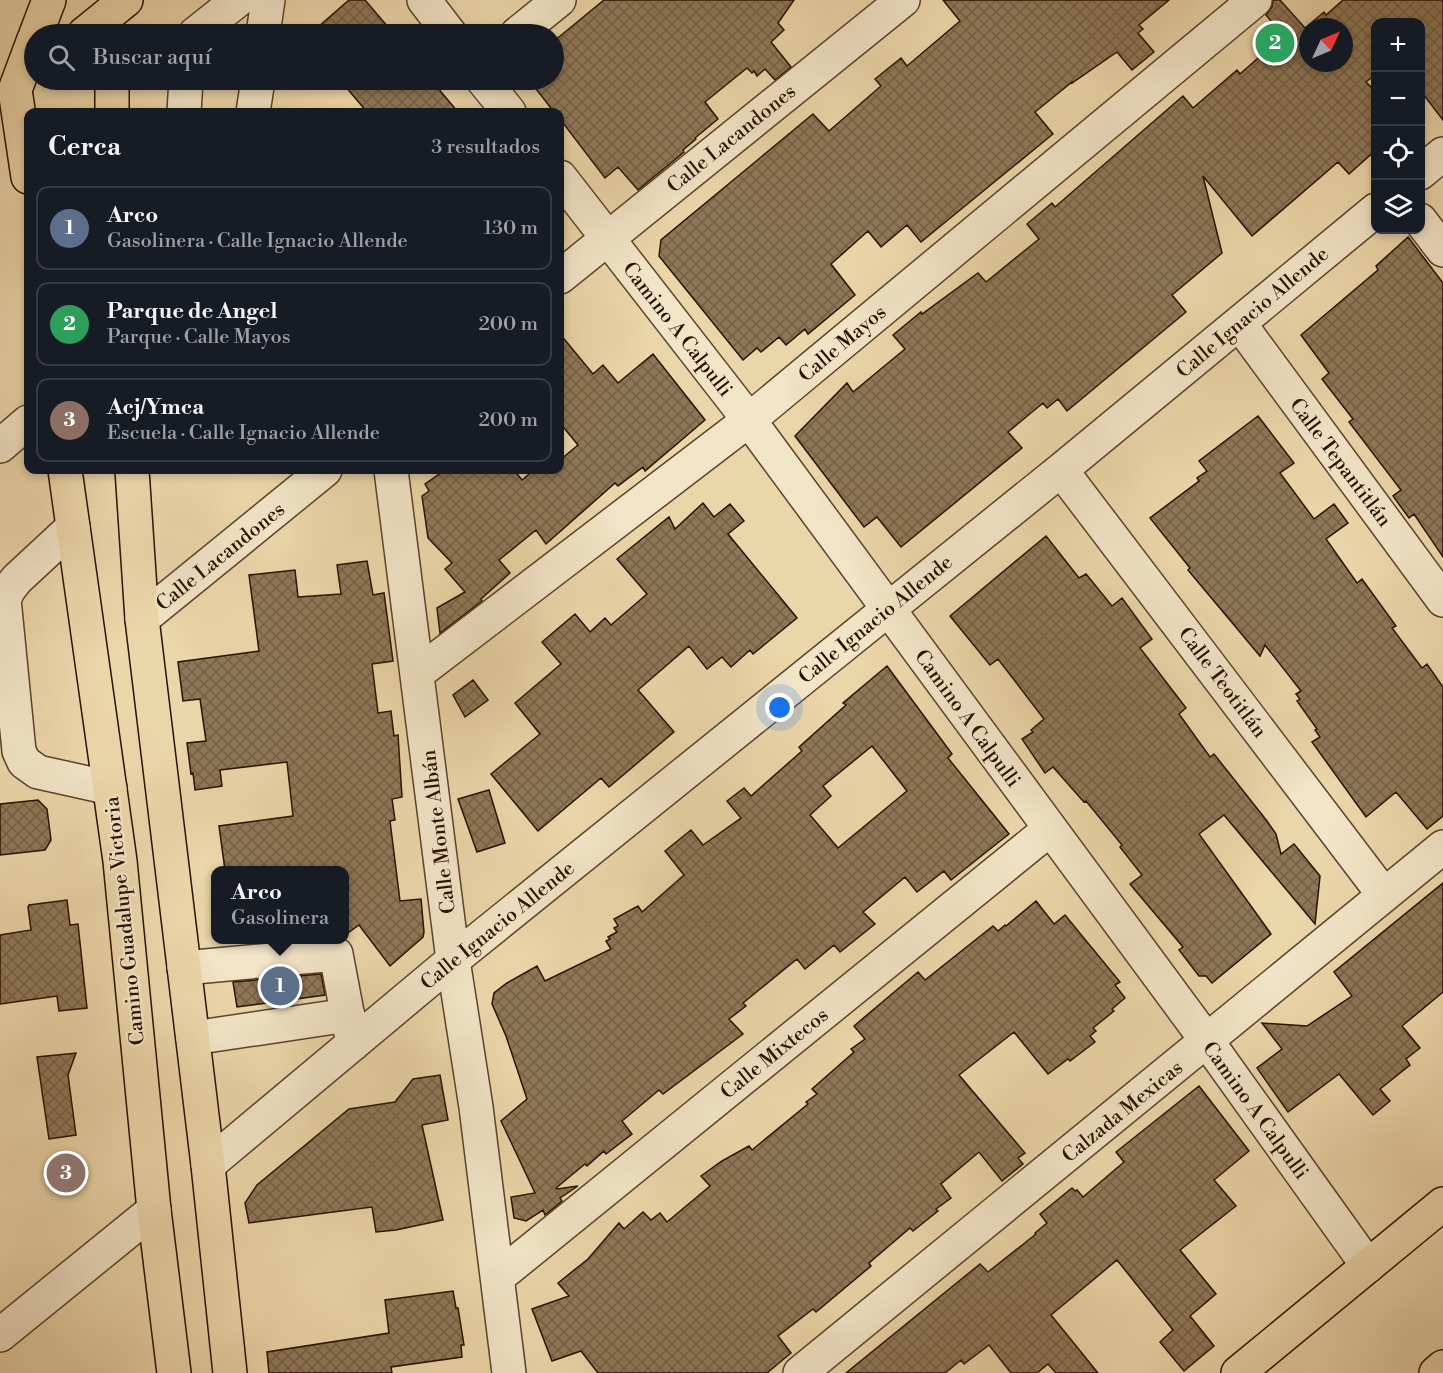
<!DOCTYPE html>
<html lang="es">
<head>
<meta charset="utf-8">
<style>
  body { margin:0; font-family:"Libre Bodoni",serif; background:#20242c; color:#f1f3f6 }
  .controls { position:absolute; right:18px; top:18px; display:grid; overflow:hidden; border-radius:12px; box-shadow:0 3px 9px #0003 }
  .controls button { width:54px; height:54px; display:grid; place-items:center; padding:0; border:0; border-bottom:2px solid #363941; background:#171b24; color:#f1f3f6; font:30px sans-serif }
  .compass { position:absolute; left:1299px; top:18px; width:54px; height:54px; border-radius:50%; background:#171b24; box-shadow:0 3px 9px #0003; rotate:46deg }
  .you { position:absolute; left:780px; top:708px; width:21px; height:21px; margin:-15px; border:4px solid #fff; border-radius:50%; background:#1a73e8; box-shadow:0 0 0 9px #1a73e833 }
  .badge { display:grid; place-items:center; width:39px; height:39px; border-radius:50%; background:#d93025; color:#fff; font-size:20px; font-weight:700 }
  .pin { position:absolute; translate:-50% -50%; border:3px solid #fff; box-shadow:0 2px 6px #0006 }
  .popup { position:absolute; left:211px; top:866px; width:138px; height:78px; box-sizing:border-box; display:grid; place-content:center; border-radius:12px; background:#171b24; filter:drop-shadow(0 2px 4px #0005); font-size:20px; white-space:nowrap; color:#9ea1a6 }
  .popup b { font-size:22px; color:#f1f3f6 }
  .popup::after { content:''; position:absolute; left:50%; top:100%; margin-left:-12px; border:12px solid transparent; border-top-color:#171b24 }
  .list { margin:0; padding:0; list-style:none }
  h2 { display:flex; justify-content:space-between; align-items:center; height:78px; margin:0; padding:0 24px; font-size:26px }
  h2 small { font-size:20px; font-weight:400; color:#9ea1a6 }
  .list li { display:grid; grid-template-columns:39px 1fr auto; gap:18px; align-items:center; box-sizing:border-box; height:84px; margin:0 12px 12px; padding:0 12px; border:2px solid #363941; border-radius:12px }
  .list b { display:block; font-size:22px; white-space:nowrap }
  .list p { margin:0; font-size:20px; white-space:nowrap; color:#9ea1a6 }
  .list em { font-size:20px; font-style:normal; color:#9ea1a6 }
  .icon { flex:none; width:33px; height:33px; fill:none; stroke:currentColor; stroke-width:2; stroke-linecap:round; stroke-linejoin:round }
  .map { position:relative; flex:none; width:1443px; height:1373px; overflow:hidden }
  .search { position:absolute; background:#171b24; box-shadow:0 3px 9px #0003; left:24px; top:24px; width:540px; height:66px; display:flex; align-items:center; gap:15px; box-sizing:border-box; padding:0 21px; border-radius:33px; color:#9ea1a6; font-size:22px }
  .panel { position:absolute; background:#171b24; box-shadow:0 3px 9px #0003; left:24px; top:108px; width:540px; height:366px; border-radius:12px }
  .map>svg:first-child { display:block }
  .building { fill:url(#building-cross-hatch); stroke:#291000; stroke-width:1.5; fill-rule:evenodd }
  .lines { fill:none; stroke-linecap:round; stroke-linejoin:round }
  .minor-casing { stroke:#5a422a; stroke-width:36 }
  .major-casing { stroke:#291000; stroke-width:36 }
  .minor { stroke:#f2e4c7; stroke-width:33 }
  .major { stroke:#ebd6a9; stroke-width:33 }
  .labels { text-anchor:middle; stroke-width:4.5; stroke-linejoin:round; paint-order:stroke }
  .street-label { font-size:20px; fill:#291000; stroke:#f2e4c7 }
</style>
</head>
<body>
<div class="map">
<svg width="1443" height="1373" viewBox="0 0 1443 1373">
  <defs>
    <pattern id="building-cross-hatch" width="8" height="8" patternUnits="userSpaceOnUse" patternTransform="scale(1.5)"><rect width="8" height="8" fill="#8e7758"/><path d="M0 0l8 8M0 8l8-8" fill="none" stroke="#746046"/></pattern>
  </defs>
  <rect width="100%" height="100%" fill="#ebd6a9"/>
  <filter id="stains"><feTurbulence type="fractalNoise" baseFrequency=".00333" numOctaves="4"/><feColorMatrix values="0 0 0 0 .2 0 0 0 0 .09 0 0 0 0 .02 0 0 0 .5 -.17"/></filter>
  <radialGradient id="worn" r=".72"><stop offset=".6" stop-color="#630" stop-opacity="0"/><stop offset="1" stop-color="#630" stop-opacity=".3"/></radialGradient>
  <path class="building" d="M349,0H365L394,34H310Z
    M604,0H794L778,23L784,30L771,42L791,67L775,80L765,69L757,76L754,71L752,73L747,68L705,102L718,119L695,138L696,139L683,150L684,152L638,190L618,167L605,178L560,119V112H554L529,80H554V41Z
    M943,0H1169L1139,25L1143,29L1138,33L1154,52L1132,70L1117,52L1072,83V82L1035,112L1053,134L921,242L907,225L881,247L868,231L831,264L855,295L808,334L805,329L786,345L779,337L761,352L757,348L743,360L659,256L661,240L813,114L829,131L881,86L875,79L901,58L907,66L960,21Z
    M1273,0H1280L1305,28L1324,12L1326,15L1343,0H1443V120L1420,90V22H1376V74L1366,82L1376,92V150L1349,174L1338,162L1252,236L1203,176L1222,253L1172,295L1186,312L1067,411L1058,399L1047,408L1043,403L1008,432L1022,448L901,547L877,517L864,527L795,436L847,383L853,392L905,349L893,335L921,312L922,314L978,273L986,282L1039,239L1027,224L1052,203L1055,207L1183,96L1193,108L1237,70L1240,74L1283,36L1266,15L1272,7ZM1308,27H1344V63H1308Z
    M340,80H431L458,112H367Z
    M1408,237L1443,283V557L1414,514L1409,518L1393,496L1401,490L1349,422L1353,419L1322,379L1329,373L1301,335L1378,270L1376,266Z
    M560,334L593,374L603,365L618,383L653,354L705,420L645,471L643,467L618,486L615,483L546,544L536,530L499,560L510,573L481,599L482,601L440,633L437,608L465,592L445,569L452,563L428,538L422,496L429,491L425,484L445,470H514L522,480L534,470H560V460L578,445L560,423Z
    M1258,416L1294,463L1280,473L1314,519L1334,504L1348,523L1326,539L1357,583L1362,579L1396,626L1392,628L1422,668L1427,664L1443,687V816L1427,829L1396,792L1366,817L1312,742L1320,737L1315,730L1317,729L1297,701L1300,699L1296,694L1301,691L1265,645L1260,656L1188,570L1190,568L1150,518L1199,481L1197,478L1207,471L1199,461Z
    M703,503L714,517L730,504L744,521L728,534L797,618L753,654L750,650L731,667L722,657L707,669L689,646L638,690L674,732L609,787L601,778L538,831L491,774L540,734L515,703L561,664L542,642L575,614L590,632L605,618L611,625L647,594L617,559L669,517L675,529Z
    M1046,536L1079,578L1086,574L1112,606L1122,598L1152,639L1140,648L1186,708L1179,714L1210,757L1214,754L1267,821L1276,834L1281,854L1294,844L1320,876L1315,924L1224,815L1199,834L1271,934L1212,983L1206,976H1199L1179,950L1183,947L1130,884L1142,875L1120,847L1122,845L1086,801L1084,802L1053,767L1045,773L1022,739L1033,732L1031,730L1044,719L998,659L990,665L950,616Z
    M367,561L373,595L384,593L393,661L372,664L378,713L391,711L394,736L398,735L402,797L392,799L395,820L390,821L400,901L421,899L424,932L423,937L390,966L359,925L345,935V870H225L219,826L293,816L287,762L220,770L222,786L195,790L193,773L191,774L187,743L206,741L200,699L183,701L178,662L259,651L249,575L295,570L298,597L341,594L337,565Z
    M887,666L952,754L948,758L1009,834L951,880L944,871L917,892L905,877L863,912L875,924L840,952L834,945L805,969L797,959L743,1003L746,1006L729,1019L743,1034L663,1094L659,1090L622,1121L632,1134L606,1154L604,1151L587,1166L585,1164L556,1188L557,1189L578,1186L560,1198L562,1201L545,1215L543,1210L526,1221L514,1218L511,1197L535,1193L501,1121L527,1099L506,1036L492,1004L494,993L507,983L537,966L545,981L611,949L606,941L610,939L608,937L617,932L614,928L618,926L614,919L638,906L642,912L684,875L665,851L691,830L703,845L741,818L727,801L744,788L751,796L802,751L799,747L846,705L843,703ZM872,746L907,791L838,848L810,815L831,796L823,786Z
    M473,680L488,700L465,717L453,695Z
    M489,790L505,843L477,852L458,799Z
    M38,800L47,809L51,840L45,850L0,855V804Z
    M1443,883V992L1402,1026L1420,1048L1406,1059L1410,1065L1380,1089L1390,1101L1373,1115L1339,1074L1288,1112L1257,1068L1282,1049L1262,1023L1307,1026L1352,996L1334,972Z
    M67,900L70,925L78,924L87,1008L59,1011L57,996L0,1004V935L31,930L28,907L29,905Z
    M1036,901L1054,924L1065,915L1120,982L1115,985L1125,998L1112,1009L1114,1011L1093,1028L1096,1031L1090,1036L1095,1042L1070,1061L1068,1059L1048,1074L1014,1032L959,1075L1025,1153L1018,1158L1023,1164L1002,1181L979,1152L941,1184L951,1198L936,1209L938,1211L913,1231L910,1228L869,1263L871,1266L816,1312L813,1309L778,1336L791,1353L767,1373H598L581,1351L552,1361L532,1309L569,1296L558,1283L588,1259L619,1223L624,1229L643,1212L651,1220L660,1213L667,1222L710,1186L701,1176L722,1161L749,1146L752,1150L808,1104L806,1102L817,1094L812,1089L854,1052L851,1049L865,1039L854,1026L918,972L925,980L993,926L998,931L1005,925L1006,926Z
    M321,974L325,995L237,1007L233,982Z
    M76,1053L68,1075L76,1135L49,1139L37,1057Z
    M440,1075L448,1120L422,1125L443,1220L396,1230L376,1232L372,1207L249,1223L245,1203L257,1185L349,1109L395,1102L413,1079Z
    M1199,1086L1249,1151L1214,1180L1236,1206L1180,1250L1216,1294L1190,1316L1214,1346L1184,1371L1160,1342L1173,1330L1117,1260L1051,1315L1098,1373H1056L1048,1364L1037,1373H1011L989,1345L964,1364L961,1360L945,1373H846L980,1264L988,1272L1036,1234L1035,1233L1047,1223L1040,1214L1072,1188L1075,1191L1077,1190L1083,1197L1124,1162L1116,1152Z
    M453,1291L456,1308H458L464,1345H461L462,1357L391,1367L392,1373H269L267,1352L389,1333L385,1300Z"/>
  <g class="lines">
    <g class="minor-casing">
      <path id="minor" d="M424,0L450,34
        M195,34L238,0
        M263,34L268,0
        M517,34L559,0
        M483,80L509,112
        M184,112L186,80
        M253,112L258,80
        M1420,173L1443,154
        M560,177L749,420L1207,1041L1368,1266
        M1420,220L1443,250
        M560,277L903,0
        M1239,323L1443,600
        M0,446L28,422
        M391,470L453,960L476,1107L509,1373
        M1061,470L1384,895
        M73,527L17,579L9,589L4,599L19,751L24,762L38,772L110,788
        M142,619L325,470
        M418,673L749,420L1255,0
        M184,968L336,954L353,1044
        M193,1038L348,1015
        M208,1165L453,960L1061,470L1376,210
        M498,1277L1050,829
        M0,1335L154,1210
        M800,1373L1443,847"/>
    </g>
    <g class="major-casing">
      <path id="major" d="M36,34L49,0
        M84,34L126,0
        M112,80V112
        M28,177L15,90L34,39
        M65,470L120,861L154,1210L174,1373
        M132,470L142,619L208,1165L230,1373
        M1238,1373L1443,1204
        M1436,1373L1443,1367"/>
    </g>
    <use href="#minor" class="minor"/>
    <use href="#major" class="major"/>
  </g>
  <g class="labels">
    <g class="street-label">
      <text transform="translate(731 138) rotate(-39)" y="7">Calle Lacandones</text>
      <text transform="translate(1252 312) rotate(-40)" y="7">Calle Ignacio Allende</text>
      <text transform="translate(678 329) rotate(52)" y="7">Camino A Calpulli</text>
      <text transform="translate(842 343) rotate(-40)" y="7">Calle Mayos</text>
      <text transform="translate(1341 462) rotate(53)" y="7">Calle Tepantitlán</text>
      <text transform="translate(220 556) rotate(-39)" y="7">Calle Lacandones</text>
      <text transform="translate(875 619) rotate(-39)" y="7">Calle Ignacio Allende</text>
      <text transform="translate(1223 682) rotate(53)" y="7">Calle Teotitlán</text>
      <text transform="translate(968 718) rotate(54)" y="7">Camino A Calpulli</text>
      <text transform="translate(438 832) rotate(-97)" y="7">Calle Monte Albán</text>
      <text transform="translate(124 921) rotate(-96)" y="7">Camino Guadalupe Victoria</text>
      <text transform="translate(497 925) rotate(-39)" y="7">Calle Ignacio Allende</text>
      <text transform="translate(774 1053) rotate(-39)" y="7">Calle Mixtecos</text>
      <text transform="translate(1256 1110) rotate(54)" y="7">Camino A Calpulli</text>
      <text transform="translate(1122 1111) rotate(-39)" y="7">Calzada Mexicas</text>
    </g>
  </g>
  <rect width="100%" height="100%" filter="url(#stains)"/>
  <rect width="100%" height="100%" fill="url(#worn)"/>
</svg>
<div class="controls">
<button>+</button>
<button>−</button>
<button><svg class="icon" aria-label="locate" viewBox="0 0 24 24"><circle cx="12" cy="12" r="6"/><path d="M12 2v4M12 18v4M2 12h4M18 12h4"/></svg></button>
<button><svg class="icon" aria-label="layers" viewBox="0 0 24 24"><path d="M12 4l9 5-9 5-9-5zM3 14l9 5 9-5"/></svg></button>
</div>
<svg class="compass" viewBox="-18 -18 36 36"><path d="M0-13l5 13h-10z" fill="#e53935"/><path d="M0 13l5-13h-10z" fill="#9ea1a6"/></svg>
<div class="you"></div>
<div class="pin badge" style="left:280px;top:986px;background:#5c6f8a">1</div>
<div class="popup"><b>Arco</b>Gasolinera</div>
<div class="pin badge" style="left:1275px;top:43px;background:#2e9e5b">2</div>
<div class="pin badge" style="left:66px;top:1173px;background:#8d6e63">3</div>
<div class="search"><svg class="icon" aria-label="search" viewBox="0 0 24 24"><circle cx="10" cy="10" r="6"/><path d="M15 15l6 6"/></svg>Buscar aquí</div>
<section class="panel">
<h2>Cerca<small>3 resultados</small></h2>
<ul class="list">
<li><span class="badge" style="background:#5c6f8a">1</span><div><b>Arco</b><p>Gasolinera · Calle Ignacio Allende</p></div><em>130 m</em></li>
<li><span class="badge" style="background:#2e9e5b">2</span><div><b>Parque de Angel</b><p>Parque · Calle Mayos</p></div><em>200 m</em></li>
<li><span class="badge" style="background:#8d6e63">3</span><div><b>Acj/Ymca</b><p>Escuela · Calle Ignacio Allende</p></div><em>200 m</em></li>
</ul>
</section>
</div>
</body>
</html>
